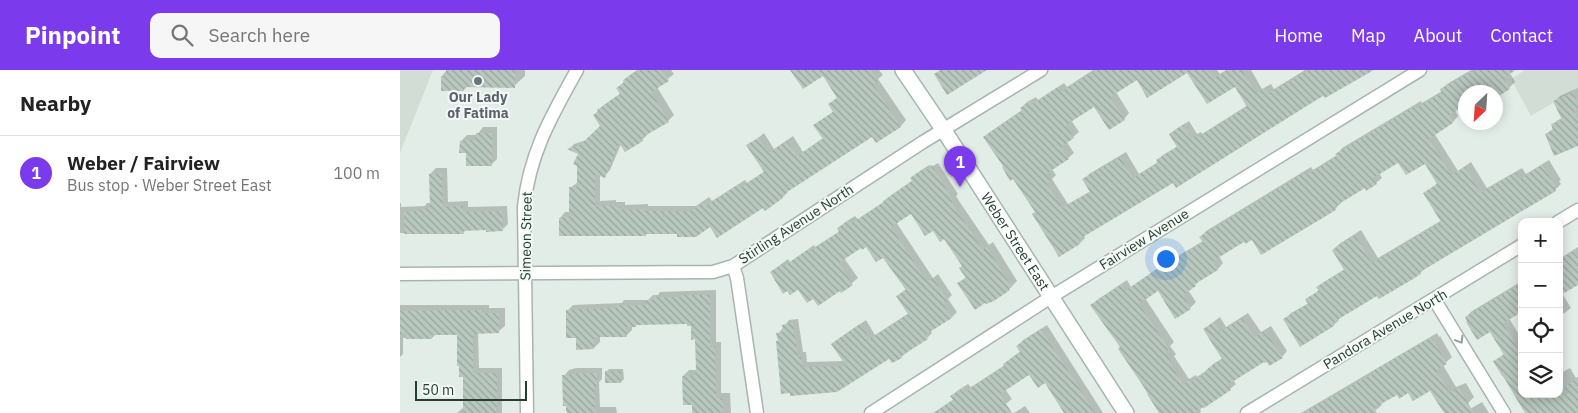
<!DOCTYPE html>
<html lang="en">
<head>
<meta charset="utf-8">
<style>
  body { margin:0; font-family:"IBM Plex Sans",sans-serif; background:#f6f6f6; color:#222 }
  .controls { position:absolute; right:15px; bottom:15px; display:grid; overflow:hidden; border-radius:10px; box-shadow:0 2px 12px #0003 }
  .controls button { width:45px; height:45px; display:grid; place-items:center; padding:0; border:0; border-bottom:1px solid #e0e0e0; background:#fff; color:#222; font:25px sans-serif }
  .compass { position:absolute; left:1058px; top:15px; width:45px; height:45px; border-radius:50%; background:#fff; box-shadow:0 2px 12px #0003; rotate:205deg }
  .scale { position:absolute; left:15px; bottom:12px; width:112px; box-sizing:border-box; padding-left:5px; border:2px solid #233e32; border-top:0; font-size:14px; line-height:18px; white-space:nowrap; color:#233e32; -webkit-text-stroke:4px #f4f9f6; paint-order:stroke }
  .you { position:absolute; left:765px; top:188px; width:18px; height:18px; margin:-12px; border:4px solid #fff; border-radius:50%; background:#1a73e8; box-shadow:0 0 0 8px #1a73e833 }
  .badge { display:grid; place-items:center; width:32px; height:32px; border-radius:50%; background:#7c3aed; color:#fff; font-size:16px; font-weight:700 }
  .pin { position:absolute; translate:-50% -41px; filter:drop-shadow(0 1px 2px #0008) }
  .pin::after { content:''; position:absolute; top:26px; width:18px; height:15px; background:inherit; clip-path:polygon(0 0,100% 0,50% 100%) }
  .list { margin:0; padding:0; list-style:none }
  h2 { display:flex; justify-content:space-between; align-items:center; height:65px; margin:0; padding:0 20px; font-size:21px }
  h2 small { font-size:16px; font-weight:400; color:#767676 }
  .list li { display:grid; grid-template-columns:32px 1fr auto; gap:15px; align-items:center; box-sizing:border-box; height:75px; padding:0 20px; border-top:1px solid #e0e0e0 }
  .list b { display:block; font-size:19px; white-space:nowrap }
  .list p { margin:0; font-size:16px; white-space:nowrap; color:#767676 }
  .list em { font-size:16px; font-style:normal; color:#767676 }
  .icon { flex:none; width:28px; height:28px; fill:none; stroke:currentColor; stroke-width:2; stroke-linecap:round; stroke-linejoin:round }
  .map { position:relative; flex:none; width:1178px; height:343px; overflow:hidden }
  header { display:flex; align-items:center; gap:30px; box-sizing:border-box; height:70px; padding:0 25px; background:#7c3aed; color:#fff }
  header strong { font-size:24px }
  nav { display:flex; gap:28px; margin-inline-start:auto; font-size:18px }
  .search { width:350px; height:45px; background:#f6f6f6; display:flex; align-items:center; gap:12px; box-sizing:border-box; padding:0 18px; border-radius:10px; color:#767676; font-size:19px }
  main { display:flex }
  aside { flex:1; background:#fff }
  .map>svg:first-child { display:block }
  .built { fill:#d2ddd5 }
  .shadow { fill:#0003; fill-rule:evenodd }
  .building { fill:url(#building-back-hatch); fill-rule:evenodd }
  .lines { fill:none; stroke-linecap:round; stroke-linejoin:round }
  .street-casing { stroke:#a6b5ad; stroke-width:15 }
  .secondary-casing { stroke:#a2b8ac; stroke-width:18 }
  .street { stroke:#fff; stroke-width:12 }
  .secondary { stroke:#fff; stroke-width:15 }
  .oneway { stroke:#919e98 }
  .worship-dot { fill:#6b7280; stroke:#f4f9f6; stroke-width:2 }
  .labels { text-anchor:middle; stroke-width:4; stroke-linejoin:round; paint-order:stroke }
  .worship-label { font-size:14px; font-weight:bold; fill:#5b616d; stroke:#f4f9f6 }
  .street-label { font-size:14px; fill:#233e32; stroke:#f4f9f6 }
</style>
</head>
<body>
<header>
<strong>Pinpoint</strong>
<div class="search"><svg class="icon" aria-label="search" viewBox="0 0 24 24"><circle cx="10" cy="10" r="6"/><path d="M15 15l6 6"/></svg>Search here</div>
<nav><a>Home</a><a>Map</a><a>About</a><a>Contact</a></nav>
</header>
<main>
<aside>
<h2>Nearby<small></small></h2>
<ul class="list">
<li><span class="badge">1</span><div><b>Weber / Fairview</b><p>Bus stop · Weber Street East</p></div><em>100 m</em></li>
</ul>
</aside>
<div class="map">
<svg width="1178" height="343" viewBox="0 0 1178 343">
  <defs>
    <pattern id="building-back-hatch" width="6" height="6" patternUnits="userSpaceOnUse" patternTransform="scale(1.25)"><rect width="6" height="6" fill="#b9c8bf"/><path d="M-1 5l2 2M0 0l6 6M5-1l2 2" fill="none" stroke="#96a49c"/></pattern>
  </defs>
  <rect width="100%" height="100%" fill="#e3ede7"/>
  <path class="built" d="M0,0H33L0,83Z
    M1125,0H1178V18L1131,46L1111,9Z"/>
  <path class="shadow" d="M47,0H125V6L114,16H68L64,20L42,6Z
    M237,0H271L274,4L257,17L274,45L268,51L247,63L248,64L242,70L225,81L221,74L210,100L204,106L200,104V131L216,130V132H225V135L248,134V136H296L309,127L312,131L345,110L347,113L365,101L348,76L364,63L374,79L393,66L403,82L423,68L415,55L434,41L430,34L438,27L423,4L395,0H479L483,5L478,9L506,50L501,56L477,72L473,66L387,121L388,122L382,128L310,155L279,162L160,148L165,142H171L170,118L178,112L179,84L169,79L174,74L187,70L201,56L194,45L204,35L221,23L218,18L230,5Z
    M693,0H817L820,4L826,0H851L862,19L871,14L874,19L905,0H968L924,24L684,165L685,168L680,173L659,185L636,142L584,67L590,62L622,40L621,38L627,32L636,27L638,30L664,13L667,17ZM788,2L836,15L848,35L802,64L801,62L797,64L789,51L776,59L771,64L778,76L763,85L757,90L758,92L739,104L726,82L689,104L684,110L691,121L668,134L652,109L656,105L652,99L668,88L674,83L667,72L679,62L671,50L695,35L724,49L729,43L716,22L737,9L748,26Z
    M1071,0H1114L1110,3L1115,12L1109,18L1096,26V22H1066L1055,40L1058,46L1053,52L1034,63L1058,101L1071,92L1087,118L1122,98L1126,104L1149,90L1161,110L1159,111L1161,114L1155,120L1027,197L1020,203L978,224L938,248L939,250L934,255L901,275L885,249L891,243L909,233L907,229L919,220L918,217L924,212L945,199L933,180L939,174L961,160L978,188L1042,150L1025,123L1038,113L1025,92L999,91L979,103L982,108L976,113L965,117L940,132L941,133L935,139L844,170L819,186L823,193L818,199L801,209L795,215L788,220L796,232L790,238L775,247L759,219L745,228L774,272L770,276L776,284L774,286L789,309L796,305L797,307L807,300L813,294L823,288L804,259L820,247L826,257L848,243L861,262L871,256L887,281L882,287L864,290L833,310L836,314L830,319L800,339L801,341L800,343H760L720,279L722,277L692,236L697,230L727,210L731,217L761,196L803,171L801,167L806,161L911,97L913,100L937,85L942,78L1021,31L1022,33L1042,21L1041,20L1047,14Z
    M1178,18V75L1155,85L1146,64L1154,58L1152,55L1158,50L1162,48L1155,31L1160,26Z
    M83,57H97V89L91,95L68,82L61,71L67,65H77Z
    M538,93L558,124L556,126L561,134L589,175L593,172L617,211L609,219L559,213L566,207L563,195L544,167L511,142L496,152L533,208L538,204L552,225L548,229L557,242L552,247L530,260L532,263L527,268L501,287H489L391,325L378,264L389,250L398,249L403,282H406L407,292L444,291L433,274L438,269L466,250L475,265L509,243L498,226L506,219L484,186L466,175L461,176L444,188L458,208L442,221L440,219L414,227L371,202L388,189L390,192L414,175L415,177L440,161L439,159L444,153L455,146L458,149L485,131L490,126L513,110L511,108L517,103L529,95L530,96L532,95L533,96Z
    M36,98H47L48,132L68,131V137L107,136L108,154L102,160H66L63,163H0V133H1V137L25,136L27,133H31L30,104Z
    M1178,177V214L1162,223L1171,238L1159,247V189Z
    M1122,211V241L1109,248L1122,270V324H1159V304L1170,298L1176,308L1178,307V339L1171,343H1127L1094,292L1105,283L1091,260L1066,247L1072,241Z
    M316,220V272H321V323H330L331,343H293V334L283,306L289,300H296V268L292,255L288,253H238L236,256H232V260L226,266H200V272L194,278L177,267L167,241L173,235L222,233L224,230H248L253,225H258L260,222Z
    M0,235H89V238H105V256L99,261L78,262L79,298H102V343H57L64,337V306L58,264H36L32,268H3V284L0,287Z
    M647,255L703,343H666L645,311L629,303L605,319L612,329L594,343H533L554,329L552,326L557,321L568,314L571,317L605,295L610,289L621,281L618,276L623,270Z
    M1037,263L1039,267L1040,266L1052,287L1043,295L1056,317L1066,313L1074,327L1068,333L1050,343H1045L1031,319L997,324L981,333L982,335L972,343H901Z
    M176,298H202V309L199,312L200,337H216L217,343H167L164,306L169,300Z
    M209,299H223L224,309L221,312L206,302Z
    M1082,332L1089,343H1067L1070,339Z
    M625,336L630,343H614Z"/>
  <path class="building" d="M46,0H115V18L64,17V21H41V6H46Z
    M238,0H262L269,11L251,22L269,52L241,68L243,71L225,82L219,73L205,108L195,104V136L211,135V137H220V140L243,139V141H290L304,132L306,136L339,114L341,117L364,102L346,75L358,68L369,83L387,71L397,86L423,69L413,55L433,42L428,34L437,28L423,6L403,19L390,0H471L478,11L473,14L501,57L476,73L472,67L381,126L383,128L365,141L363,138L317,168L310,157L296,167H277V164H246V166H159V148L169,147V117H177V96L173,94L178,84L167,79L180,75L200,56L193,45L198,42L197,40L220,24L216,18L224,13L223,10Z
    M540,0H587L547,25L534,4Z
    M696,0H808L814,8L827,0H842L856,23L865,18L868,24L909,0H974L925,28L923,26L902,39L776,118L773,113L678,170L680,174L659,187L632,144L635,142L613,109L610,111L602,97L603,96L583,67L622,41L620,38L630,31L632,34L658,17L661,22ZM787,3L807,34L835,17L847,37L796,68L795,66L791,68L783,55L769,64L777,77L756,90L758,93L733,108L720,87L682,109L690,122L662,138L647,114L651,111L646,104L669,89L661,77L674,68L666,55L694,37L709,60L725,50L710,27L737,10L747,28Z
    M1075,0H1116L1104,8L1110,19L1096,28V22H1066V35L1049,45L1053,53L1029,69L1051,105L1065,97L1081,123L1116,102L1120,109L1142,95L1156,117H1154L1156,121L1020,202L1021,204L1008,212L979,229L977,226L932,253L934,256L900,277L883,249L908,234L905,229L919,221L916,217L944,200L932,180L955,165L972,193L1041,152L1023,123L1037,114L1025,94L1006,105L998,93L973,108L977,114L966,121L965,118L934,137L936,140L861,185L852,170L845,174L844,172L813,191L818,200L795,214L796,216L783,225L791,239L775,249L758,221L739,234L769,279L765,282L771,291L769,292L783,314L790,310L791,312L807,302L806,300L822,289L803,259L814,252L820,262L842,248L854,267L865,261L883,288L869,296L867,292L865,293L864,292L829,314L828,316L831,320L804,338L803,337L793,343H759L747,324L748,323L718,279L720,277L690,235L721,215L725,221L754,201L803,172L799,167L905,102L907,105L937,86L935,84L1015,36L1016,38L1042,23L1040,19Z
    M1173,22L1178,33V39L1174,41L1178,50V76L1154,86L1145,64L1153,60L1151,54L1162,50L1153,31Z
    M76,63H92V96H66V83H59L60,71L75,70Z
    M533,97L553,131L551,132L556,140L583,180L587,177L612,217L609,219L610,220L594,231L586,234L585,233L575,240L557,213L566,208L559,198L562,196L544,169L540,172L533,161L525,166L511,144L491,157L527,212L533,208L548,231L543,234L552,248L525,265L528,269L501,286L502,288L492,293L489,289L437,322L390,326V323L381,324L376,271H378L376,263L383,262L382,255L393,253L398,287H401L402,297L446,296L431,274L460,254L470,269L508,244L496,226L506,220L483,188L476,192L466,177L462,180L461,178L439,193L453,215L441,223L440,221L418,236L413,229L407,233L398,220L390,225L387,221L383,224L370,202L382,194L384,196L409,179L410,181L439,162L437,158L450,150L452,153L484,132L483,131L512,111L510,108L523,99L524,101L526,99L527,100Z
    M42,103L43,137L63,136V142L102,141L103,161L86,162V160L63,161L64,164H4V142L20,141V139L30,138L29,104Z
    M1174,181L1178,188V215L1159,226V195L1163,193L1161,189Z
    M1122,212V242L1103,253L1122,285V324H1169L1164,317L1178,308V343H1125L1103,306H1102L1093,291L1104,285L1090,262L1077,270L1066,252L1067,251L1065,247Z
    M280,225H310V277H315L316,328H322L323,343H292V335H283L282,306L295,305L296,300L295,269L291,270V256H287V254L236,255V257H226L227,267H194V279L176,280V268H166V240L217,238V235H246V230H253V227H280Z
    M83,240V243H99V263L73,264V303H97V337H96V343H63V307H59V296H57V265H32V269H6V264H0V241Z
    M641,259L695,343H664L645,313L638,318L629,305L600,324L612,343H534L553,330L550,326L563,318L565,322L604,296L603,294L620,282L616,276Z
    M1030,268L1032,272L1034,271L1047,294L1036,300L1049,322L1059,318L1074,343H1044L1030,321L1013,331L1008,323L999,329L997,325L974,338L977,343H903L974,303L973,301Z
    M205,301H221V313H205Z
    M197,303V316H194L195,343H168V341H166V336H163L162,305H169V304Z"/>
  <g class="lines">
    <g class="street-casing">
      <path id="street" d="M1158,152L1178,140
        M333,196L337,208L357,343
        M0,204L313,202L333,196L523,72L641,0
        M1034,229L1104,343
        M127,343L124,137C129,84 152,45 177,0
        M471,343L651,227L1020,0
        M847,343L1122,175"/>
    </g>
    <g class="secondary-casing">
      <g id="secondary">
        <path id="s1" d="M503,0L543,59L726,343"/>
      </g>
    </g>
    <use href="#street" class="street"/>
    <use href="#secondary" class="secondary"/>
  </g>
  <defs><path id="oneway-chevron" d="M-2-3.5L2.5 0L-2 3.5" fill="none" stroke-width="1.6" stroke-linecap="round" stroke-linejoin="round" transform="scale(1.25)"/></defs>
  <use class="oneway" href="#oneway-chevron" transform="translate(1060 270) rotate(59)"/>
  <circle class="worship-dot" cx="78" cy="11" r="5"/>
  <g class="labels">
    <g class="worship-label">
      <text x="78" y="32">Our Lady<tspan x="78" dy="16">of Fatima</tspan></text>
    </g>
    <g class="street-label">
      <text transform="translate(396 154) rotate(-33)" y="5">Stirling Avenue North</text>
      <text transform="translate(126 166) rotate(-89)" y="5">Simeon Street</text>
      <text transform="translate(744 169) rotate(-32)" y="5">Fairview Avenue</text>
      <text dy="5" stroke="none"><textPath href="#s1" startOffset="205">Weber Street East</textPath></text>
      <text transform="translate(985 259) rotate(-31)" y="5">Pandora Avenue North</text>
    </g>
  </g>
</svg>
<div class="controls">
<button>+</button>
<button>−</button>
<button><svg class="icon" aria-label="locate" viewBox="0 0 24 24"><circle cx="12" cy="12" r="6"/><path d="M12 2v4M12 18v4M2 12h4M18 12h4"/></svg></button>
<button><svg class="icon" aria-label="layers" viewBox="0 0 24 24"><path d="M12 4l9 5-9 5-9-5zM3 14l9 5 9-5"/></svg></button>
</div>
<svg class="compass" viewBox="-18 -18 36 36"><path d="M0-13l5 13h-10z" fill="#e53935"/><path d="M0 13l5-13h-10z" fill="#767676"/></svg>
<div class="scale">50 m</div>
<div class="you"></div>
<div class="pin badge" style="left:560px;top:117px">1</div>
</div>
</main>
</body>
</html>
